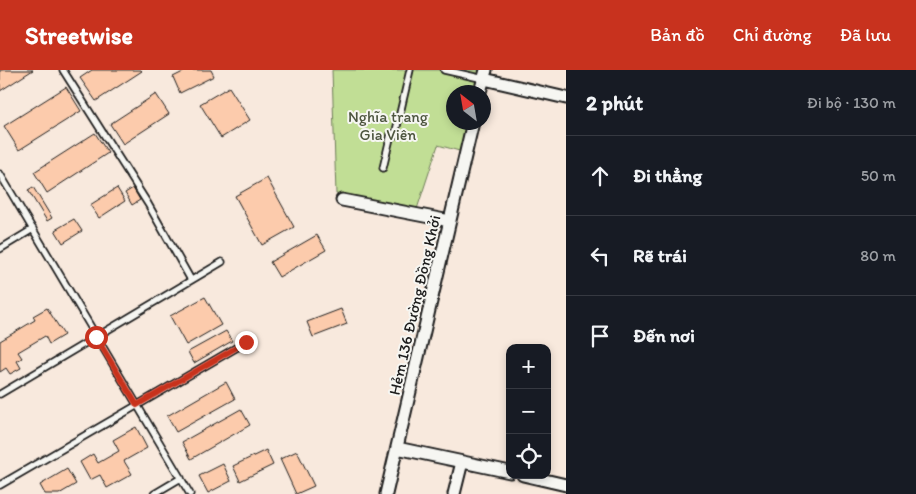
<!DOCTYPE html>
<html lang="vi">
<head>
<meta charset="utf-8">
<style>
  body { margin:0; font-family:Itim,sans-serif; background:#20242c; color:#f1f3f6 }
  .controls { position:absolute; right:15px; bottom:15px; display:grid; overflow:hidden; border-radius:10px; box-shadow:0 2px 8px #0003 }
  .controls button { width:45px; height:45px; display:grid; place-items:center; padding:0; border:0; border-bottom:1px solid #363941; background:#171b24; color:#f1f3f6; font:25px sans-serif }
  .compass { position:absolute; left:446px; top:15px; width:45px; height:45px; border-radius:50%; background:#171b24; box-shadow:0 2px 8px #0003; rotate:329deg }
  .stop { position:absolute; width:15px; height:15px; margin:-11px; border:4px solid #c8321e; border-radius:50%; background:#fff }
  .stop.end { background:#c8321e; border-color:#fff; box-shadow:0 1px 5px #0008 }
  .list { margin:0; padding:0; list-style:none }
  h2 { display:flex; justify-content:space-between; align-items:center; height:65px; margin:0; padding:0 20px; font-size:21px }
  h2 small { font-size:16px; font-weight:400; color:#9ea1a6 }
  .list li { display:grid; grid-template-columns:32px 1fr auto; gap:15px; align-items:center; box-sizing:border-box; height:80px; padding:0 20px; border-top:1px solid #363941 }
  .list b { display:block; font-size:19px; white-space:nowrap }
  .list em { font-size:16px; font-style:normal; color:#9ea1a6 }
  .icon { flex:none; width:28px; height:28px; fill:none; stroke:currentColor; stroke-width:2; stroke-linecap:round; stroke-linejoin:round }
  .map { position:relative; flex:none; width:566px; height:424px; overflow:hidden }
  header { display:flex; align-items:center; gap:30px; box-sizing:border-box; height:70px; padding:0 25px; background:#c8321e; color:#fff }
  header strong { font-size:24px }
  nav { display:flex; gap:28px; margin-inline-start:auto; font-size:18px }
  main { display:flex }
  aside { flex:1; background:#171b24 }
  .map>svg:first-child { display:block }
  .green { fill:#c1de95; stroke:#6e7d58 }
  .building { fill:#fccbac; stroke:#1c1c1c }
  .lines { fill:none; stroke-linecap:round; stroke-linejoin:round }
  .lane-casing { stroke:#1c1c1c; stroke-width:9 }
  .street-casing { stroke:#1c1c1c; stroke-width:15 }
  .lane { stroke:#f6f6f2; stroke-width:5.5 }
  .street { stroke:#f6f6f2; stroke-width:11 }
  .route { stroke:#c8321e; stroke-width:6 }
  .labels { text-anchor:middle; stroke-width:4; stroke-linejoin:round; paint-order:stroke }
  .park-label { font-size:16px; fill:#4e5640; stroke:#f6f6f2 }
  .street-label { font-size:16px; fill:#1c1c1c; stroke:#f6f6f2 }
</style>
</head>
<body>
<header>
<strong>Streetwise</strong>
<nav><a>Bản đồ</a><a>Chỉ đường</a><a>Đã lưu</a></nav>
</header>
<main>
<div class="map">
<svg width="566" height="424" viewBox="0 0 566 424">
  <rect width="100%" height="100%" fill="#f8e9dd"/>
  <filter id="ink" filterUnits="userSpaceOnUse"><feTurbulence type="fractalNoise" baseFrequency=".02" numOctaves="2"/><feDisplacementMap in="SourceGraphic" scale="10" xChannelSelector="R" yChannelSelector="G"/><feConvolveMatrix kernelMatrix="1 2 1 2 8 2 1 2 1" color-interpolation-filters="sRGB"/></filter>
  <g filter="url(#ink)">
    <path class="green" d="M332,0H482L477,22H453V52L470,53L463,82L438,75L417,139L336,124Z"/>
    <path class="building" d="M0,0H33L0,21Z
      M92,0H141L142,1L96,31L80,8Z
      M187,0H211L214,6L180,23L173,7Z
      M66,17L81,41L19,80L4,56Z
      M229,17L250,50L221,68L200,34Z
      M156,24L169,44L123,74L110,54Z
      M95,63L108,83L47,123L34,102Z
      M267,108L294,157L262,175L235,126Z
      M33,117L52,148L47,151L28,120Z
      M117,118L125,131L99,148L90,135Z
      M133,118L140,130L132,135L125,123Z
      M74,149L82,161L63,173L55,160Z
      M317,165L326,180L279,207L270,192Z
      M205,227L221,255L186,275L170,246Z
      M47,238L64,265L49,274L45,266L18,282L22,288L17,291L21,298L10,304L6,298L0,302V271L35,250L33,246Z
      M341,239L347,254L313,267L307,252Z
      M226,261L232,271L194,293L188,282Z
      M226,312L235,329L176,362L167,346Z
      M241,339L250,355L191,389L182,372Z
      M136,357L147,378L124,391L132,404L107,418L100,405L90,410L80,392L93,384L98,393L119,381L113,370Z
      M266,380L273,395L240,411L233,396Z
      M297,381L314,416L296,424L280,389Z
      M223,394L231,411L208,423L199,406Z
      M67,399L76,414L59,424H45L40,415Z"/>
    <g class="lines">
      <g class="lane-casing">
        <path id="lane" d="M63,0L148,134L191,210
          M444,0L484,9
          M383,98L391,64L395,65L410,0
          M0,104L190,424
          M0,179L33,159
          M0,324L222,192
          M0,415L246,272
          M154,424L181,408"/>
      </g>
      <g class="street-casing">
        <path id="street" d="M484,9L566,28
          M480,22L486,0
          M342,130L450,151
          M397,378L510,402
          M523,405L566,415
          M386,424L473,52
          M454,424L462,392"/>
      </g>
      <use href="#lane" class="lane"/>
      <use href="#street" class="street"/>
    </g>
  </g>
  <g class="lines" filter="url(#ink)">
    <path class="route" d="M96,267L137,335L246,272"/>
  </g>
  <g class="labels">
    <g class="park-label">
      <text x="388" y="52">Nghĩa trang<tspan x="388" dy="18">Gia Viên</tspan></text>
    </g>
    <g class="street-label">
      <text transform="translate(414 235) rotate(-77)" y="6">Hẻm 136 Đường Đồng Khởi</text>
    </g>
  </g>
</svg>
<div class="controls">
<button>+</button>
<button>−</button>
<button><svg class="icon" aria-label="locate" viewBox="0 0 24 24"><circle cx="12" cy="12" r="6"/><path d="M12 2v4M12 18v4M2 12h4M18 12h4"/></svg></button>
</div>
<svg class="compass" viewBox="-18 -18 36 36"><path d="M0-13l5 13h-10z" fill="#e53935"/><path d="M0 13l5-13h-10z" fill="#9ea1a6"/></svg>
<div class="stop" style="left:96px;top:267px"></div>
<div class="stop end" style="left:246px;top:272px"></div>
</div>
<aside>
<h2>2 phút<small>Đi bộ · 130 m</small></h2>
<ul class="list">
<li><svg class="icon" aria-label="ahead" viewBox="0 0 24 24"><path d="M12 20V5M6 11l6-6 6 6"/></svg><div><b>Đi thẳng</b></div><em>50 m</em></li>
<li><svg class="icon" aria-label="left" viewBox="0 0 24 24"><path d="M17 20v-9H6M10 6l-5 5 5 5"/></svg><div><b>Rẽ trái</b></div><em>80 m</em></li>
<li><svg class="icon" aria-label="arrive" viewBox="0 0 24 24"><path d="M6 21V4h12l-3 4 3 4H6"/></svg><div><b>Đến nơi</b></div></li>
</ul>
</aside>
</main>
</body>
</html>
